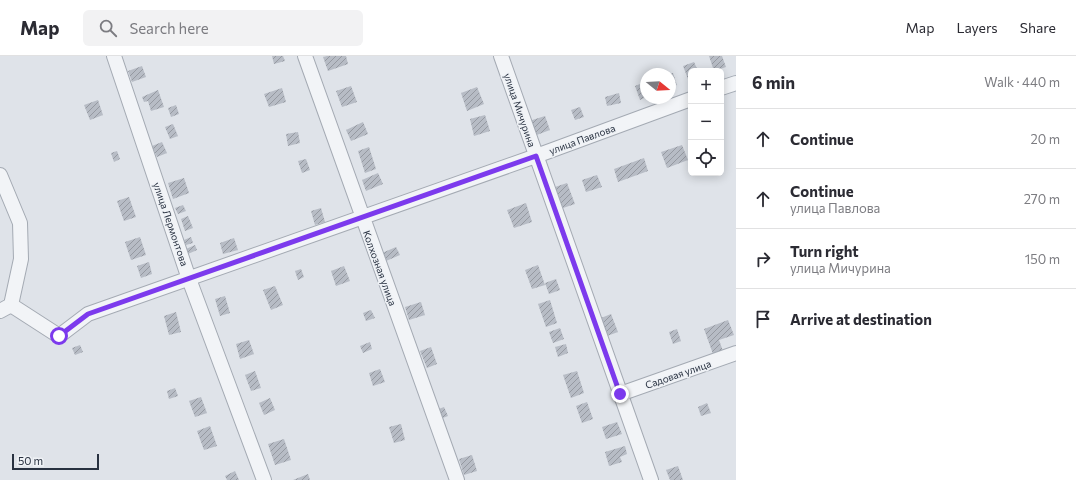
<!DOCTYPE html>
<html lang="en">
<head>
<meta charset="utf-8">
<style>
  body { margin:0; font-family:Commissioner,sans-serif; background:#f2f2f3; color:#2b2b33 }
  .controls { position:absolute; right:12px; top:12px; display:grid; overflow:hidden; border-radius:6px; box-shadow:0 2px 10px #0003 }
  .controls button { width:36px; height:36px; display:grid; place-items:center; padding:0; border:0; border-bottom:1px solid #e1e1e2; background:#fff; color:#2b2b33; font:20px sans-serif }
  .compass { position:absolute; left:640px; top:12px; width:36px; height:36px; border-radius:50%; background:#fff; box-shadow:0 2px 10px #0003; rotate:108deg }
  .scale { position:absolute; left:12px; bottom:10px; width:87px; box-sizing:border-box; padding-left:4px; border:2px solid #283140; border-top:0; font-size:11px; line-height:14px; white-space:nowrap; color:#283140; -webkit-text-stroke:3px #eff2f6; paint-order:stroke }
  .stop { position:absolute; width:12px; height:12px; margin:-9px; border:3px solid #7c3aed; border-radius:50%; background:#fff }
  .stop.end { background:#7c3aed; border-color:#fff; box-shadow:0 1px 4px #0008 }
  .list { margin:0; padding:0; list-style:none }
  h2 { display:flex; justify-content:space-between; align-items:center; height:52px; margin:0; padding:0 16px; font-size:17px }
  h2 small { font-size:13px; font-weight:400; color:#7c7c81 }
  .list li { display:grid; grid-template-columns:26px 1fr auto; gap:12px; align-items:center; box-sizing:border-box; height:60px; padding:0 16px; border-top:1px solid #e1e1e2 }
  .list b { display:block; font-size:15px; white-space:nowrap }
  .list p { margin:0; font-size:13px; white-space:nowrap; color:#7c7c81 }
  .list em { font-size:13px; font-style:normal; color:#7c7c81 }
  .icon { flex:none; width:22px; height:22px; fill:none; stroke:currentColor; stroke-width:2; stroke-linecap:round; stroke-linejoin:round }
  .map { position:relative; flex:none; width:736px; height:424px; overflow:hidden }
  header { display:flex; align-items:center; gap:24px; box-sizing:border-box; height:56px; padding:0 20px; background:#fff; border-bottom:1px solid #e1e1e2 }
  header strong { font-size:19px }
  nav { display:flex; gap:22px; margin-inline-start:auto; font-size:14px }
  .search { width:280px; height:36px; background:#f2f2f3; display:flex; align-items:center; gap:10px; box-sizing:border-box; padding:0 14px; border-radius:6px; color:#7c7c81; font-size:15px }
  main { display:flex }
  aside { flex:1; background:#fff }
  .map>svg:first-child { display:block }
  .building { fill:url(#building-hatch) }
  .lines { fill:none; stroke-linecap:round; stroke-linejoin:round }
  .minor-casing { stroke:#a4aab3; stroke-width:16 }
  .minor { stroke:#f2f4f7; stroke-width:14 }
  .route { stroke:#7c3aed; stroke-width:5 }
  .labels { text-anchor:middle; stroke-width:3; stroke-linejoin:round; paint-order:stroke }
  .street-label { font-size:10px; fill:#283140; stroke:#eff2f6 }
</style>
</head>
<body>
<header>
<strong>Map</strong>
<div class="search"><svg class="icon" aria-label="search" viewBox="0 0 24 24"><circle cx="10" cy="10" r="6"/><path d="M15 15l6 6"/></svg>Search here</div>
<nav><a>Map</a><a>Layers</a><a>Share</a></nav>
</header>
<main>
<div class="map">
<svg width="736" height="424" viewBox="0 0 736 424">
  <defs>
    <pattern id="building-hatch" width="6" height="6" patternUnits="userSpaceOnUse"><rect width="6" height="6" fill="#b7bcc5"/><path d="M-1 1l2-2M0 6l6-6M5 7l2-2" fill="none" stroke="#9599a1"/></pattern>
  </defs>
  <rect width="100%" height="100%" fill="#dfe3e9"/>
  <path class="building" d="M272,0H283L285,5L274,8Z
    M327,0H346L348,8L328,15L323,1Z
    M709,0H722L726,11L714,15Z
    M694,6L698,15H691V22L688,23L683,10Z
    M142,10L146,21L132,26L128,15Z
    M673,17L677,29L670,32V18Z
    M645,26L646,41L640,44L635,30Z
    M351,30L357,46L342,51L336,35Z
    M477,31L484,48L467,55L461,37Z
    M282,32L286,46L269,51L264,38Z
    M158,34L164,51L151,55L148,45L144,46L142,41Z
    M619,37L621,47L607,50L605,41Z
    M98,44L103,59L90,64L84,49Z
    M176,49L179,58L171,61L168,52Z
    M580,51L584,61L575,64L571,54Z
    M485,59L490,75L474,80L470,63Z
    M545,60L550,74L534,80L529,65Z
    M363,66L368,78L351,85L346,74Z
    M173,68L178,80L170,83L165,71Z
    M298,76L300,87L288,90L286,78Z
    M162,86L167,97L157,101L152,90Z
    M682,89L688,104L667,112L661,96Z
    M369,91L376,113L365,117L358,95Z
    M117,95L120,103L114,106L111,97Z
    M644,102L648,115L618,126L614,113Z
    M306,103L310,114L302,117L298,105Z
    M378,117L383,128L366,135L362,124Z
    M597,119L602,131L586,136L582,124Z
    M184,122L189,137L173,143L168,127Z
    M567,127L575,148L563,152L555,131Z
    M129,141L136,161L124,165L117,145Z
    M526,147L532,166L514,172L507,154Z
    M183,149L186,155L178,158L175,152Z
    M321,152L325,166L315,169L311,155Z
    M188,160L193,172L185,175L181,163Z
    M140,181L146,199L131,204L125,186Z
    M191,181L193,187L186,189L184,184Z
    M234,182L238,194L223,198L220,187Z
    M195,189L197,194L188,198L186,193Z
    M396,191L400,199L386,205L382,197Z
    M149,206L152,218L141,222L137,210Z
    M538,209L545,229L532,233L525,214Z
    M344,210L350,225L336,230L331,215Z
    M301,213L304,221L298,224L295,215Z
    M556,223L560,234L549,238L545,227Z
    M275,230L283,249L271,254L263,234Z
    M225,240L230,257L220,260L215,243Z
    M550,244L557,267L546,271L538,248Z
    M421,246L425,259L409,264L405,251Z
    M371,254L375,262L366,265L363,257Z
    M176,256L181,276L169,279L164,260Z
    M611,258L618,276L607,280L601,262Z
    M728,264L734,279L719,284L723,295L713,298L704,273Z
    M560,272L564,283L553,287L549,276Z
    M677,273L681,285L673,288L669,276Z
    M249,284L254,298L240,303L236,288Z
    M370,286L372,293L363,297L360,290Z
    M566,288L568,297L558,301L555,291Z
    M80,289L83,296L75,299L72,292Z
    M431,291L437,308L427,312L420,295Z
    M380,313L385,326L373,330L369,317Z
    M255,315L261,332L251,335L245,319Z
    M577,315L584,337L571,342L563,319Z
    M175,332L178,340L169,343L167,335Z
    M201,341L207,357L195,361L189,345Z
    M270,342L275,354L264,359L259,347Z
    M587,346L593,363L582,367L576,350Z
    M707,347L711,357L701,360L698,351Z
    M444,351L448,360L440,363L436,354Z
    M617,366L622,378L606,383L602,371Z
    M401,368L405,384L394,387L389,371Z
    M210,370L217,390L204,394L197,375Z
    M284,383L291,404L275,409L268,388Z
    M625,390L627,398L620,401L622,406L609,410L605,396Z
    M472,399L477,415L464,419L459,403Z
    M678,410L683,424H670L666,414Z
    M235,415L239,424H227L225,420Z
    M308,418L310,424H293Z"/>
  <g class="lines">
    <g class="minor-casing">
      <path id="minor" d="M114,0L189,223L264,424
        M305,0L457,424
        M501,0L651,424
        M721,32L736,27
        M0,119L20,167L21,203L11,249L0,255
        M11,249L59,280L88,258L536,100L691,43
        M620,338L736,297"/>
    </g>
    <use href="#minor" class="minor"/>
  </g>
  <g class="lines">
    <path class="route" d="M59,280L88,258L536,100L620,338"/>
  </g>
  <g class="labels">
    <g class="street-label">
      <text transform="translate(520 54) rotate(71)" y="4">улица Мичурина</text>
      <text transform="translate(582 83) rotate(-20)" y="4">улица Павлова</text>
      <text transform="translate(171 168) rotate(71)" y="4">улица Лермонтова</text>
      <text transform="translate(380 212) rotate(70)" y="4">Колхозная улица</text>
      <text transform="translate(678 318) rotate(-19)" y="4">Садовая улица</text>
    </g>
  </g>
</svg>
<div class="controls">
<button>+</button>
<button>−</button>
<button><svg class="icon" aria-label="locate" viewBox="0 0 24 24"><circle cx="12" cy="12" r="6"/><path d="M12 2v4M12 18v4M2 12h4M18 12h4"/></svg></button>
</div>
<svg class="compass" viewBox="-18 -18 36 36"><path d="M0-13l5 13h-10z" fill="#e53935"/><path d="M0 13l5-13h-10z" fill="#7c7c81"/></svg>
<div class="scale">50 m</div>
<div class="stop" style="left:59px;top:280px"></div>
<div class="stop end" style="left:620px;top:338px"></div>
</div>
<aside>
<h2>6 min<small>Walk · 440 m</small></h2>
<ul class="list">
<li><svg class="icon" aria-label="ahead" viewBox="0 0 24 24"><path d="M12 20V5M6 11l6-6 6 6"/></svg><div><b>Continue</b></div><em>20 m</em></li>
<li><svg class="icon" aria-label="ahead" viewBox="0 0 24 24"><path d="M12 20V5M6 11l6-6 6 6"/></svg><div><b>Continue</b><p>улица Павлова</p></div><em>270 m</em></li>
<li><svg class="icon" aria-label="right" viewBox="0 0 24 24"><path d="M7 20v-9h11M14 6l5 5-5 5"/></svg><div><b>Turn right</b><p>улица Мичурина</p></div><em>150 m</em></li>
<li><svg class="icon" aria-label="arrive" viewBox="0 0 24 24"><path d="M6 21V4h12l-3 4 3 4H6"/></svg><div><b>Arrive at destination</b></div></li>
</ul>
</aside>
</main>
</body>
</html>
